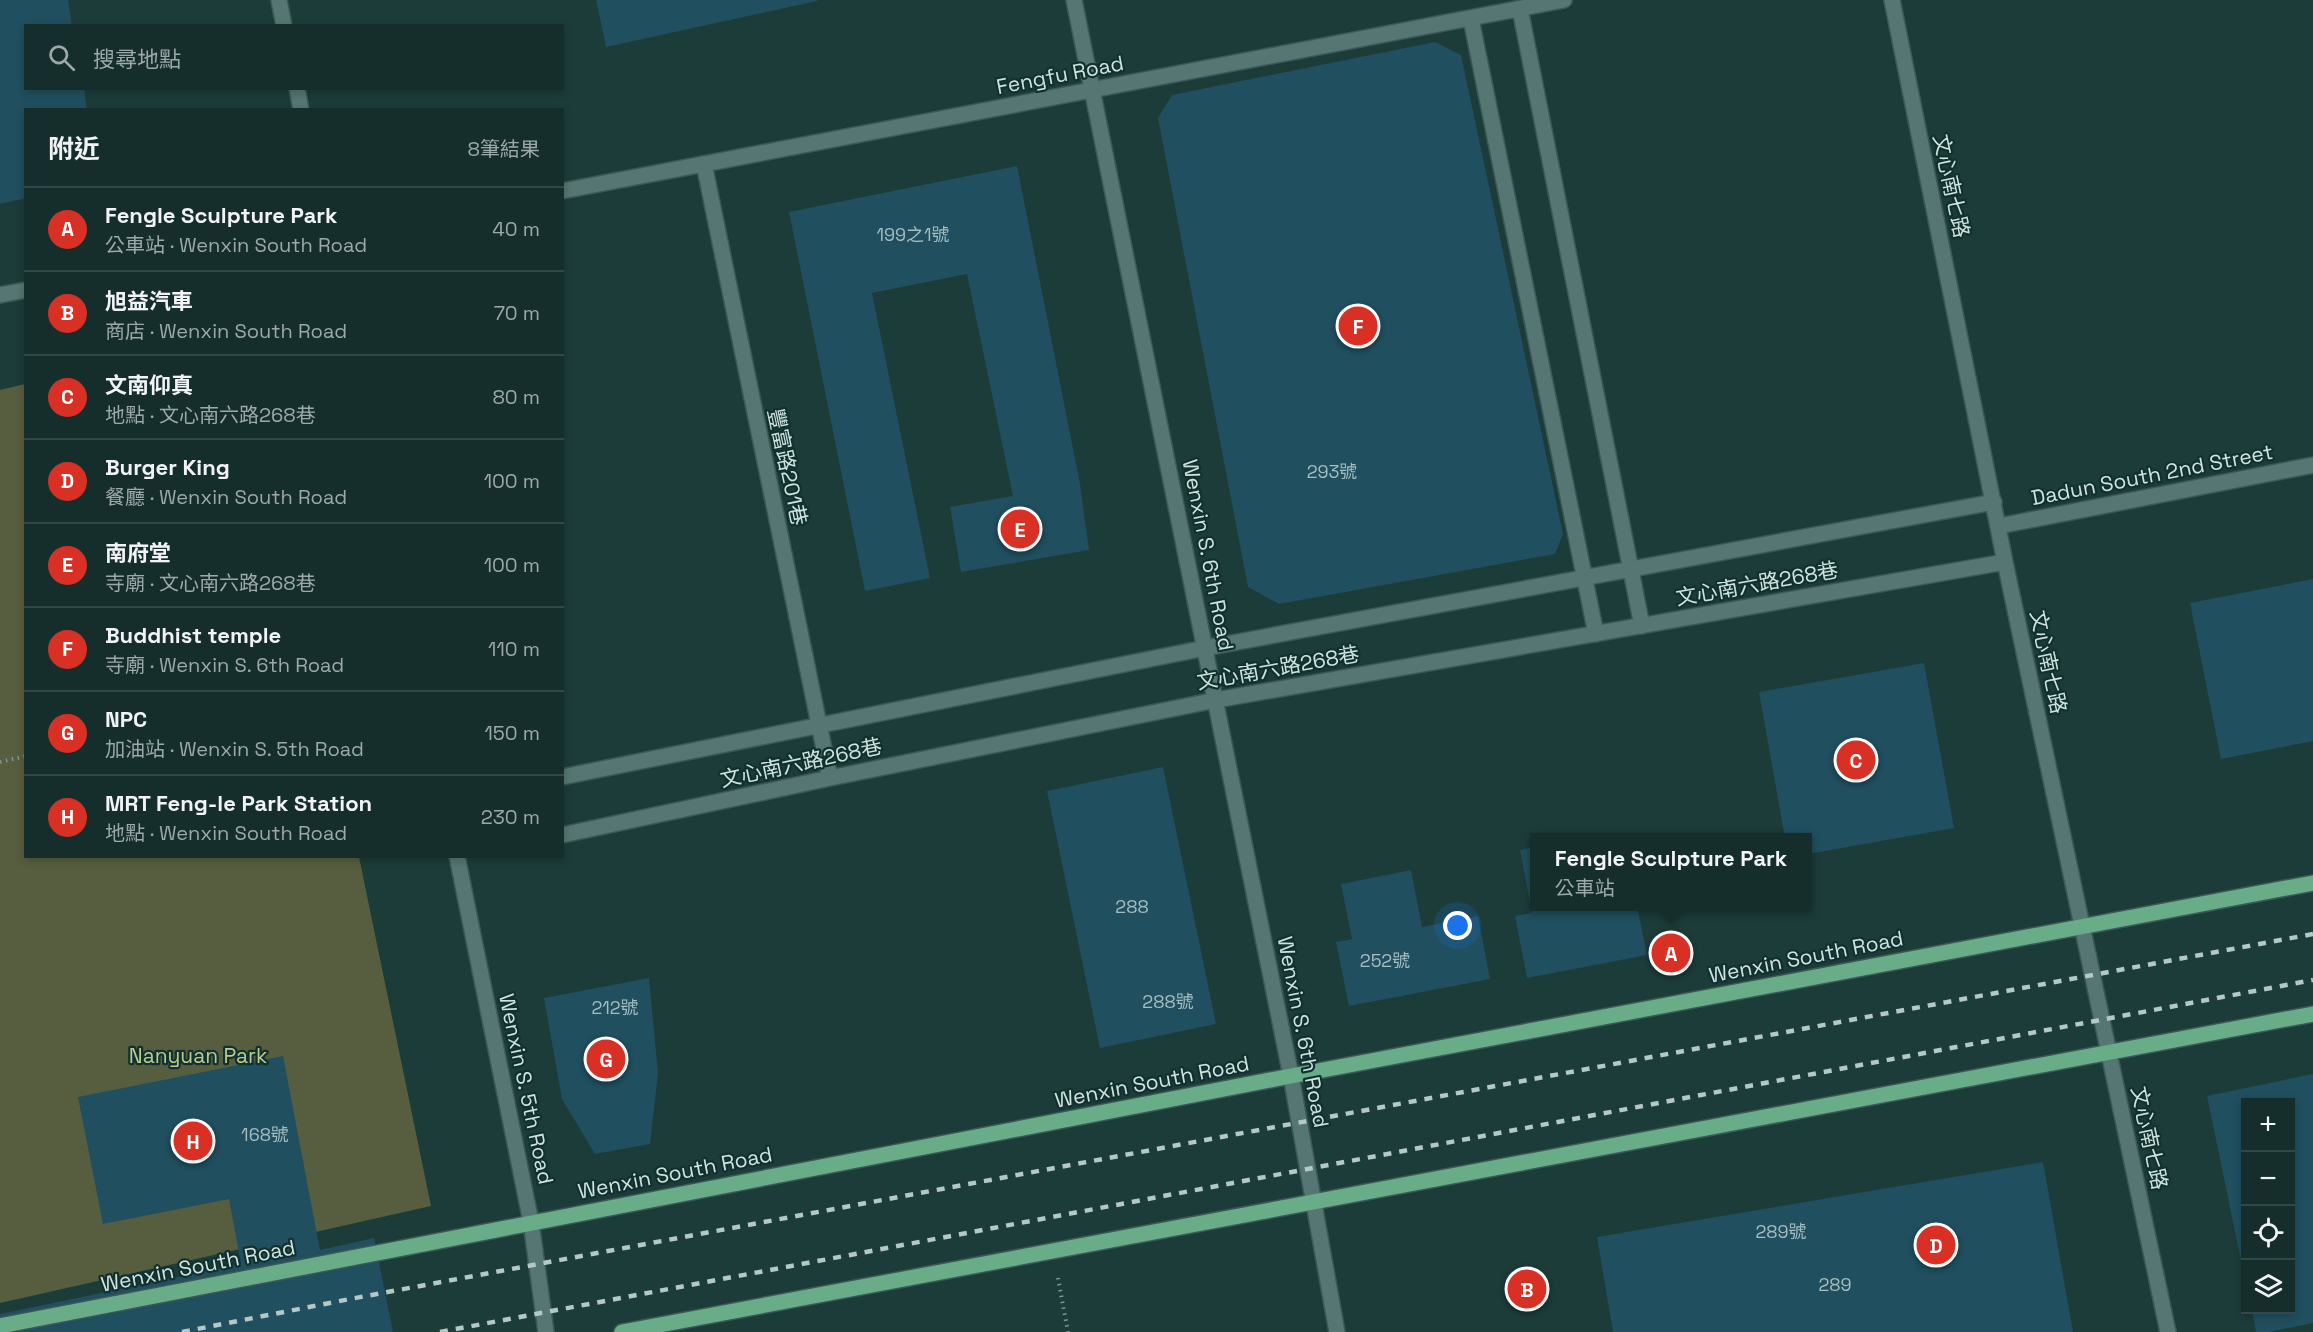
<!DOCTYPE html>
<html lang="zh-TW">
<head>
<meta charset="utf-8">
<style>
  body { margin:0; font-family:"Space Grotesk","Noto Sans TC",sans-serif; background:#1e3533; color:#f1f3f6 }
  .controls { position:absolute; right:18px; bottom:18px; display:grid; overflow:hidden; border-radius:0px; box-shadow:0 3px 9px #0003 }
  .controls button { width:54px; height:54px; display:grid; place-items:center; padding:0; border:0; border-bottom:2px solid #344947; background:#152d2b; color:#f1f3f6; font:30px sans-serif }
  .you { position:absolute; left:1458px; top:926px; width:21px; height:21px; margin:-15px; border:4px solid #fff; border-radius:50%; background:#1a73e8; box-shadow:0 0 0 9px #1a73e833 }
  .badge { display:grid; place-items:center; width:39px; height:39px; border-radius:50%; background:#d93025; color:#fff; font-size:20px; font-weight:700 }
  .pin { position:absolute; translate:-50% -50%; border:3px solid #fff; box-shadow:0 2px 6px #0006 }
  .popup { position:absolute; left:1530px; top:833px; width:282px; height:78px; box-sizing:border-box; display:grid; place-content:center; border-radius:0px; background:#152d2b; filter:drop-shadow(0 2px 4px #0005); font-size:20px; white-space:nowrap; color:#9da8a9 }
  .popup b { font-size:22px; color:#f1f3f6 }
  .popup::after { content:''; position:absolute; left:50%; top:100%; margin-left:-12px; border:12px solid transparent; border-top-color:#152d2b }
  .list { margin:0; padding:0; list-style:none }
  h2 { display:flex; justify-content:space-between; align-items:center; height:78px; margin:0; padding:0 24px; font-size:26px }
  h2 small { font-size:20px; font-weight:400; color:#9da8a9 }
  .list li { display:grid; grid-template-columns:39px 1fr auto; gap:18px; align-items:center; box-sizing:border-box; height:84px; padding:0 24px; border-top:2px solid #344947 }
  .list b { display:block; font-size:22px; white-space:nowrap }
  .list p { margin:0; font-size:20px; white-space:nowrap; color:#9da8a9 }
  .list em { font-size:20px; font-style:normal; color:#9da8a9 }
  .icon { flex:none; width:33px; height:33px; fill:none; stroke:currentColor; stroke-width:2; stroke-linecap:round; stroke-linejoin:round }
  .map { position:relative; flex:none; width:2313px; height:1332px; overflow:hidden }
  .search { position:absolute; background:#152d2b; box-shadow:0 3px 9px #0003; left:24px; top:24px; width:540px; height:66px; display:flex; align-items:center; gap:15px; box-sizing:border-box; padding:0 21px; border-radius:0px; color:#9da8a9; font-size:22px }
  .panel { position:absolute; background:#152d2b; box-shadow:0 3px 9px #0003; left:24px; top:108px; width:540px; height:750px; border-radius:0px }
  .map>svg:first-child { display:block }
  .green { fill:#575e3f }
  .building { fill:#204f5f }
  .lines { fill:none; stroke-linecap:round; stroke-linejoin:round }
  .minor-casing { stroke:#3c5856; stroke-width:18 }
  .major-casing { stroke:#3c5856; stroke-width:18 }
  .path { stroke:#7d9693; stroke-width:4; stroke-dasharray:1.5 4.5; stroke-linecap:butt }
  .minor { stroke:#557672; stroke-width:15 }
  .major { stroke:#69ad88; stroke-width:15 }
  .rail { stroke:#b4c8c6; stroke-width:4.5; stroke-dasharray:8 8; stroke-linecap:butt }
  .labels { text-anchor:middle; stroke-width:4.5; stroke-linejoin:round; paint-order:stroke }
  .number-label { font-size:18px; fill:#a5bec0 }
  .street-label { font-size:21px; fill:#d1e3e1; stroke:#11312f }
  .park-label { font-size:21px; fill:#bccb8b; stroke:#11312f }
</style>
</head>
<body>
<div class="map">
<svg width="2313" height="1332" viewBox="0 0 2313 1332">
  <rect width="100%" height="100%" fill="#1c3c39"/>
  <path class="green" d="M25,384L26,856L359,857L431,1206L0,1303V390Z"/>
  <path class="building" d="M0,0H68L72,26H26V88H84L87,110H26V198L0,204Z
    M596,0H817V1L606,47Z
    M1435,42L1461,55L1563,534L1555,554L1279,604L1248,587L1158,118L1172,95Z
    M1017,166L1080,484L1089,550L961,572L950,507L1013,496L967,274L872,293L930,578L865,591L789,212Z
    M2313,579V741L2221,759L2190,603Z
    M1924,663L1954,828L1808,854V838H1785L1759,692Z
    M1163,767L1216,1024L1100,1048L1047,791Z
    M1609,833L1610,838H1589V836Z
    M1534,847V906H1637L1647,955L1527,978L1515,916L1532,913L1520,850Z
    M1411,870L1422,927L1478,916L1490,979L1349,1006L1336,942L1352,939L1341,884Z
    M649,978L658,1073L650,1144L595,1154L562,1099L544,998Z
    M283,1056L320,1250L374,1238L393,1332H0V1314L241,1264L229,1199L103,1224L78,1097Z
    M2313,1074V1323L2269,1332H2256L2252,1310H2290V1102H2246L2244,1275L2207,1096Z
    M2043,1162L2073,1332H1613L1597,1237Z"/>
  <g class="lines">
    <g class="minor-casing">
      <path id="minor" d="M279,0L284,26
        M1074,0L1291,1076L1337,1332
        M1892,0L2005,562L2168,1332
        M1520,9L1642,626
        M1471,19L1596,634
        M297,88L301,110
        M704,164L830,778
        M562,191L1564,0
        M0,295L26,290
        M1999,526L2313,465
        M562,777L1205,648L1994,502
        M562,835L830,778L1216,700L2005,562
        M457,856L531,1222L546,1332"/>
    </g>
    <g class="major-casing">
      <path id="major" d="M0,1326L1291,1076L2313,883
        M622,1332L2313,1014"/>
    </g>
    <path class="path" d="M0,762L26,756
      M1058,1278L1068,1332"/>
    <use href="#minor" class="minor"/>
    <use href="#major" class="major"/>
    <path class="rail" d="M182,1332L350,1299L2313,934
      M440,1332L2313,980"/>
  </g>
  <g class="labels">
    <g class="number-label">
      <text x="913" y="241">199之1號</text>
      <text x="1332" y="478">293號</text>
      <text x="1132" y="913">288</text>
      <text x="1385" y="967">252號</text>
      <text x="1168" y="1008">288號</text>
      <text x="615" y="1014">212號</text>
      <text x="265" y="1141">168號</text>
      <text x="1781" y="1238">289號</text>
      <text x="1835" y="1291">289</text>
    </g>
    <g class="street-label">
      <text transform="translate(1060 75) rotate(-11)" y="7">Fengfu Road</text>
      <text transform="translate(1951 186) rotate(78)" y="7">文心南七路</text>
      <text transform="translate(787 467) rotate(78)" y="7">豐富路201巷</text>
      <text transform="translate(2152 475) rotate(-11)" y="7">Dadun South 2nd Street</text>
      <text transform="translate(1208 555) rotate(79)" y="7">Wenxin S. 6th Road</text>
      <text transform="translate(1757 584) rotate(-10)" y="7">文心南六路268巷</text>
      <text transform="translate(2048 662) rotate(78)" y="7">文心南七路</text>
      <text transform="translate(1278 668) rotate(-10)" y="7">文心南六路268巷</text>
      <text transform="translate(801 763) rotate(-12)" y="7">文心南六路268巷</text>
      <text transform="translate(1806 957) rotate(-11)" y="7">Wenxin South Road</text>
      <text transform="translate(1303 1032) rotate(79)" y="7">Wenxin S. 6th Road</text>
      <text transform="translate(1152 1082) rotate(-11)" y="7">Wenxin South Road</text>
      <text transform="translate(526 1089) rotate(78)" y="7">Wenxin S. 5th Road</text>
      <text transform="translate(2149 1138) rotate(78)" y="7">文心南七路</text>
      <text transform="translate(675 1173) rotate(-11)" y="7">Wenxin South Road</text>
      <text transform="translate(198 1266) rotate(-11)" y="7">Wenxin South Road</text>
    </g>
    <g class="park-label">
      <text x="198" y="1063">Nanyuan Park</text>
    </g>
  </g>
</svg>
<div class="controls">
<button>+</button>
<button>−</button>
<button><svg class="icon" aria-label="locate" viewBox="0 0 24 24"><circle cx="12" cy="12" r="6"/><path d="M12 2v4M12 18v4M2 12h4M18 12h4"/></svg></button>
<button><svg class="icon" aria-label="layers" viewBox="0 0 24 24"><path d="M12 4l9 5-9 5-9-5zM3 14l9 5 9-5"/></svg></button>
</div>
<div class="you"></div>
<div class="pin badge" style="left:1671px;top:953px">A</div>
<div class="popup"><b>Fengle Sculpture Park</b>公車站</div>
<div class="pin badge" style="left:1527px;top:1289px">B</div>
<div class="pin badge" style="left:1856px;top:760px">C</div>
<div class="pin badge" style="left:1936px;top:1245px">D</div>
<div class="pin badge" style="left:1020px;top:529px">E</div>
<div class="pin badge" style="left:1358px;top:326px">F</div>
<div class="pin badge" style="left:606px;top:1059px">G</div>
<div class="pin badge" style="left:193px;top:1141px">H</div>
<div class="search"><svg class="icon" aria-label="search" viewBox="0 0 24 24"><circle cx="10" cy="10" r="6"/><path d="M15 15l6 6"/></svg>搜尋地點</div>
<section class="panel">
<h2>附近<small>8筆結果</small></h2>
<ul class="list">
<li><span class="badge">A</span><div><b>Fengle Sculpture Park</b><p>公車站 · Wenxin South Road</p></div><em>40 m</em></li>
<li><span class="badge">B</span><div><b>旭益汽車</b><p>商店 · Wenxin South Road</p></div><em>70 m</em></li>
<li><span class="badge">C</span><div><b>文南仰真</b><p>地點 · 文心南六路268巷</p></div><em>80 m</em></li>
<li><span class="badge">D</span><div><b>Burger King</b><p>餐廳 · Wenxin South Road</p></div><em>100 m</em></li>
<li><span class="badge">E</span><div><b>南府堂</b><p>寺廟 · 文心南六路268巷</p></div><em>100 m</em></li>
<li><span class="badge">F</span><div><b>Buddhist temple</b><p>寺廟 · Wenxin S. 6th Road</p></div><em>110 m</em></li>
<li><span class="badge">G</span><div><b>NPC</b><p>加油站 · Wenxin S. 5th Road</p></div><em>150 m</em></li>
<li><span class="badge">H</span><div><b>MRT Feng-le Park Station</b><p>地點 · Wenxin South Road</p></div><em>230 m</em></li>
</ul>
</section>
</div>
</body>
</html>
